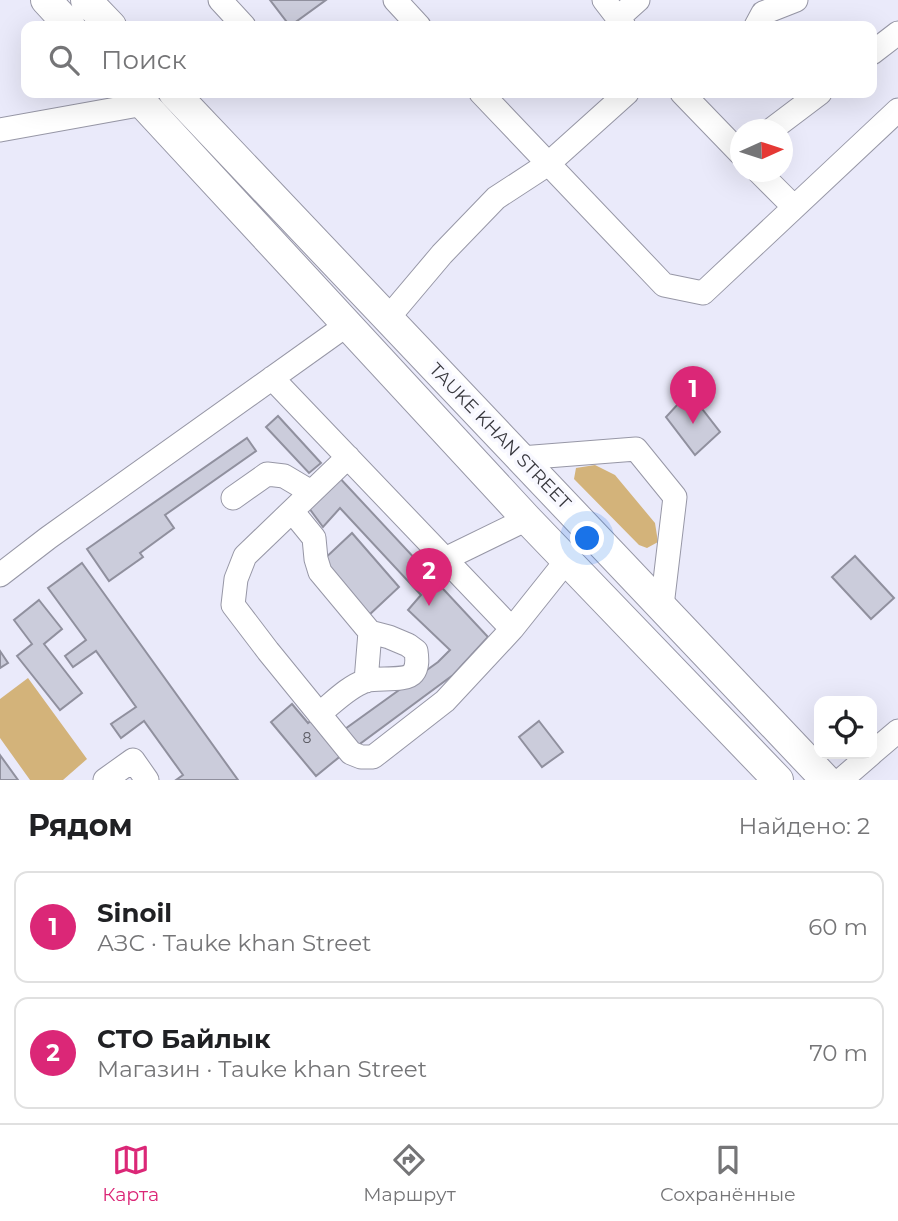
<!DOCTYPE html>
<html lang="ru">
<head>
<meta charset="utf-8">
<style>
  body { margin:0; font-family:Montserrat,sans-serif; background:#f2f2f2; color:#202124 }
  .controls { position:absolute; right:21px; bottom:21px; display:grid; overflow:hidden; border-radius:14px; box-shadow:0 7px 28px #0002 }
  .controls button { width:63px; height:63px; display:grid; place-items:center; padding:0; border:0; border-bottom:2px solid #e0e0e0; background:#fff; color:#202124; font:35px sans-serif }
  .compass { position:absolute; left:730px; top:119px; width:63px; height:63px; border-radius:50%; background:#fff; box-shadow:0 7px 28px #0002; rotate:87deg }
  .you { position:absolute; left:588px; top:539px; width:24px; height:24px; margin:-18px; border:5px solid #fff; border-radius:50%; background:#1a73e8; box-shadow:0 0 0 10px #1a73e833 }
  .badge { display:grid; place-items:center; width:46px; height:46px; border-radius:50%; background:#db2777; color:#fff; font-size:23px; font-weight:700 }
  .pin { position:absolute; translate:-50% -58px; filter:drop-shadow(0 2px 4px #0008) }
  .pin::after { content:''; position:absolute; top:37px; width:24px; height:21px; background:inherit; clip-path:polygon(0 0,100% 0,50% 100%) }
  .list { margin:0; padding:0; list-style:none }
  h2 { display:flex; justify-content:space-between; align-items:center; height:91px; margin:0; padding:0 28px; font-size:30px }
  h2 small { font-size:23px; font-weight:400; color:#757577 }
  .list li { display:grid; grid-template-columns:46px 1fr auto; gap:21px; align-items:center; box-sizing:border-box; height:112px; margin:0 14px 14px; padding:0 14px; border:2px solid #e0e0e0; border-radius:14px }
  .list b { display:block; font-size:26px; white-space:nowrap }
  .list p { margin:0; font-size:23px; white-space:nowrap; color:#757577 }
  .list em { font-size:23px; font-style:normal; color:#757577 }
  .icon { flex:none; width:38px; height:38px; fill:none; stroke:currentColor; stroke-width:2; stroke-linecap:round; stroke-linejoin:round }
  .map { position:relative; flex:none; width:898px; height:780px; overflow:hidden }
  .search { position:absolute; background:#fff; box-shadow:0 7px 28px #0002; left:21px; right:21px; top:21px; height:77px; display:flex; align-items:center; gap:18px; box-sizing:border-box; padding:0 24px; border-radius:14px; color:#757577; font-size:26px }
  .sheet { height:343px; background:#fff }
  nav { display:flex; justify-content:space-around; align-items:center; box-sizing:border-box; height:98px; border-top:2px solid #e0e0e0; background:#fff; font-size:19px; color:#757577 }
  nav a { display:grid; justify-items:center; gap:4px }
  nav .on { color:#db2777 }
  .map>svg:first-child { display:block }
  .green { fill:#d3b37a }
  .building { fill:#cbccdb; stroke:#90909e; stroke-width:2 }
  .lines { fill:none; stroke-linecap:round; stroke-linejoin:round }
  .minor-casing { stroke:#9797a6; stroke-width:25 }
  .major-casing { stroke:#9797a6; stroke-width:32 }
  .minor { stroke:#fff; stroke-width:23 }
  .major { stroke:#fff; stroke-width:30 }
  .labels { text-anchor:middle; stroke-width:7; stroke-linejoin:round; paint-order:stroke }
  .number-label { font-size:14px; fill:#5c5c64 }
  .street-label { font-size:18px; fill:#37373d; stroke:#f8f8ff }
</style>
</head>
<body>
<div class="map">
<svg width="898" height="780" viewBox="0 0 898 780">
  <rect width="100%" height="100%" fill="#eaeafa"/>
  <path class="green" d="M595,465L615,475L655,523L658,542L647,548L639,545L574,479L576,468Z
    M28,678L87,759L63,780H30L0,738V699Z"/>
  <path class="building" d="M270,0H326L290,26Z
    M689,392L720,432L695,455L666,417Z
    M278,416L321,463L309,473L266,427Z
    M247,438L256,451L165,515L174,528L140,553L143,557L109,581L87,549Z
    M336,474L488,637L453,675L357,746L345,729L438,662L450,650L408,610L421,595L340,508L323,527L306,504Z
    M352,533L399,587L369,615L321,562Z
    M855,556L894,598L871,619L832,577Z
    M82,563L238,780H176L183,775L144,721L121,738L111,724L136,707L96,651L73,667L65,656L86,640L48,588Z
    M39,600L62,629L44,644L82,693L60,710L17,656L32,644L14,620Z
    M0,651L8,663L0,668Z
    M292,704L308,723L313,719L343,754L316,776L271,722Z
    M539,721L563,752L542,767L519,737Z
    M0,755L18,780H0Z"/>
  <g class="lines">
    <g class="minor-casing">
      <path id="minor" d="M220,0L244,26
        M395,0L419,26
        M604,0L624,26
        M618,18L638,0
        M756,26L763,13L796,0
        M872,53L898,33
        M481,93L664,285L703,293L898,110
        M682,93L740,153
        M0,130L144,104
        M771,130L820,93
        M759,172L794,207
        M388,318L442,254L496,198L548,164L627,93
        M272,378L512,629
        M348,457L245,556L236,579L233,605L268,651L351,753L361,757H373L445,701L512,629L567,560
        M521,458L636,449L675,497L662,606
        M233,498L267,474L284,476L311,492
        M292,511L314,538L316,559L320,572L370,632L389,637L408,645L416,651C417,658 418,667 413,673C406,682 376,677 365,681C348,687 333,703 319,714
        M445,559L527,519
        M0,575L48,538L348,324
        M366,681L370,632
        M872,753L898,731
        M105,780L133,760L147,780
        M841,780L871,754"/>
    </g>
    <g class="major-casing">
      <path id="major" d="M46,0L70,26
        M86,0L111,26
        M133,93L527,519L778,780
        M174,93L826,780"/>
    </g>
    <use href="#minor" class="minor"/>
    <use href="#major" class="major"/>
  </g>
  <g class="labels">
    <g class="number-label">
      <text x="307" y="743">8</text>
    </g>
    <g class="street-label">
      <text transform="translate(500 436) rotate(46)" y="6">TAUKE KHAN STREET</text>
    </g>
  </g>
</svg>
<div class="controls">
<button><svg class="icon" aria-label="locate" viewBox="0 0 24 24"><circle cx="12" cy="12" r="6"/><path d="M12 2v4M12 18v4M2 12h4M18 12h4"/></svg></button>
</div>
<svg class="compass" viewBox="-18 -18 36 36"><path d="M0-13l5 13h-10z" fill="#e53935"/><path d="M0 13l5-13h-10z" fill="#757577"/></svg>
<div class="you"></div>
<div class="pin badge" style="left:693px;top:424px">1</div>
<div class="pin badge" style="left:429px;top:606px">2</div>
<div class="search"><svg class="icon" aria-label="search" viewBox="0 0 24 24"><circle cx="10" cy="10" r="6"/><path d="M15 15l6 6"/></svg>Поиск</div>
</div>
<section class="sheet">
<h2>Рядом<small>Найдено: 2</small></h2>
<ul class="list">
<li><span class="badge">1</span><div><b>Sinoil</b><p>АЗС · Tauke khan Street</p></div><em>60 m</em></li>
<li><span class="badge">2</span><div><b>СТО Байлык</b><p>Магазин · Tauke khan Street</p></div><em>70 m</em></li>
</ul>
</section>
<nav>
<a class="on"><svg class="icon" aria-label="map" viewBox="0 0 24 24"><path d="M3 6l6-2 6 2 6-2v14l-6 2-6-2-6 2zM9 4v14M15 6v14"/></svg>Карта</a>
<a><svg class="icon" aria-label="directions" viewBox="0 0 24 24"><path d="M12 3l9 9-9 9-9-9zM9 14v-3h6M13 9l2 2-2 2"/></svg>Маршрут</a>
<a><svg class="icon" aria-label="saved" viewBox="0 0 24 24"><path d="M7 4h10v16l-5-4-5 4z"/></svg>Сохранённые</a>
</nav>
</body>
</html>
